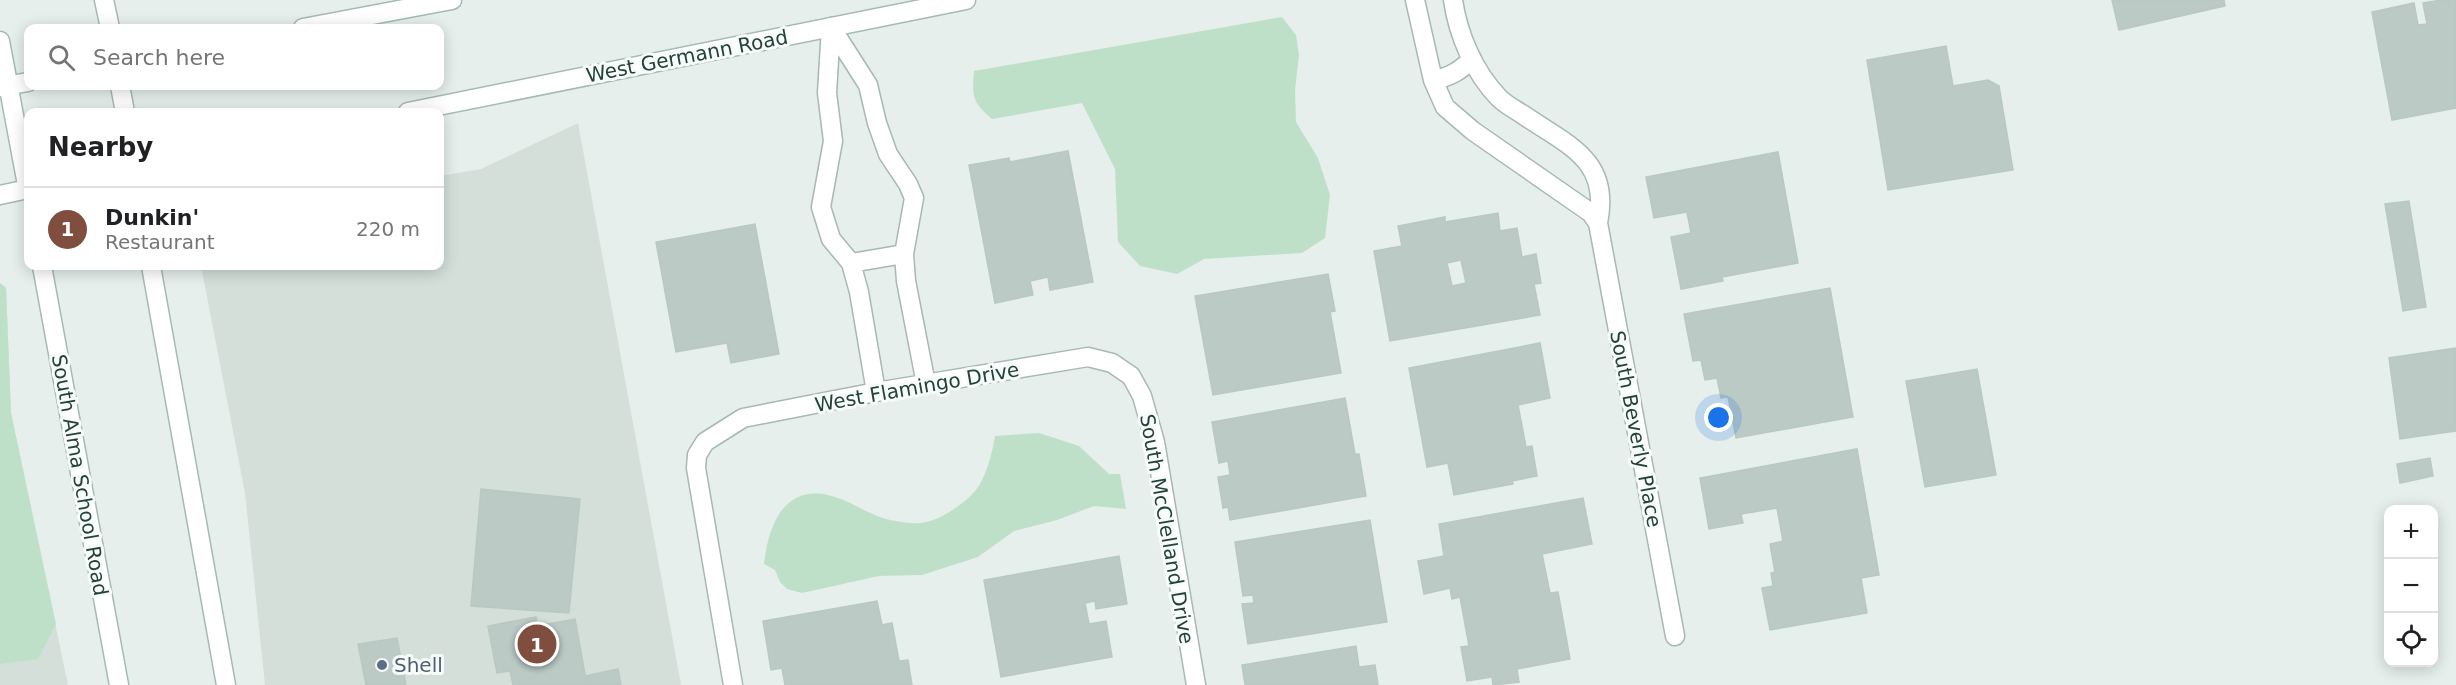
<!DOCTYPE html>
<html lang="en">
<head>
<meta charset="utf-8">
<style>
  body { margin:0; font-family:"DejaVu Sans",sans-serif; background:#f2f2f2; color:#202124 }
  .controls { position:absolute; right:18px; bottom:18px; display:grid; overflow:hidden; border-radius:12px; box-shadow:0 3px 15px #0003 }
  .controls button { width:54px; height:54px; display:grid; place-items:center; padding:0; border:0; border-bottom:2px solid #e0e0e0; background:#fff; color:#202124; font:30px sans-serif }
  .you { position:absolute; left:1719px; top:418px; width:21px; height:21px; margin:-15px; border:4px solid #fff; border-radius:50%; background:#1a73e8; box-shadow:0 0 0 9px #1a73e833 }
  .badge { display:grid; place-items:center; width:39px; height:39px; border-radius:50%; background:#7f4e3f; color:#fff; font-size:20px; font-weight:700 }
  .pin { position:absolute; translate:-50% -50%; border:3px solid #fff; box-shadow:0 2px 6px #0006 }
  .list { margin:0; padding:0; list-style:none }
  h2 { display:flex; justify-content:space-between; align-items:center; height:78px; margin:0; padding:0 24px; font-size:26px }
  h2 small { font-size:20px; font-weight:400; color:#757577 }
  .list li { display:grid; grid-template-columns:39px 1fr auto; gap:18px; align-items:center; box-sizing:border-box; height:84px; padding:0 24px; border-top:2px solid #e0e0e0 }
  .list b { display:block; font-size:22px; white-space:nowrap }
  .list p { margin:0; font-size:20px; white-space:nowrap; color:#757577 }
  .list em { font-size:20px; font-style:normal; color:#757577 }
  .icon { flex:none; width:33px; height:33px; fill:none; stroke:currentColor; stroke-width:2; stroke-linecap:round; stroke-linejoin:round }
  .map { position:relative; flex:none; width:2456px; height:685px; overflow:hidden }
  .search { position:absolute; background:#fff; box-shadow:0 3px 15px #0003; left:24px; top:24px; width:420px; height:66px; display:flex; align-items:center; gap:15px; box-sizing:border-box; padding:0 21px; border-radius:12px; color:#757577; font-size:22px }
  .panel { position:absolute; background:#fff; box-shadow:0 3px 15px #0003; left:24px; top:108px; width:420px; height:162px; border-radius:12px }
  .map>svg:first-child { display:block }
  .built { fill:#d4dfda }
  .green { fill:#bfe0c8 }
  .building { fill:#bbcac4; stroke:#b8c9c2; stroke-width:1.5; fill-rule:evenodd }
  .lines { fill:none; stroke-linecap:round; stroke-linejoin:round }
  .minor-casing { stroke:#a8b8b2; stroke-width:21 }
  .secondary-casing { stroke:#a4bbb3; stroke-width:21 }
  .minor { stroke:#fff; stroke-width:18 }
  .secondary { stroke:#fff; stroke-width:18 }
  .service-dot { fill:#5c6f8a; stroke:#f7fbf9; stroke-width:2 }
  .labels { text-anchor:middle; stroke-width:6; stroke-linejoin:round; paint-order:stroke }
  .street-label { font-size:20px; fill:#24423a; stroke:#f7fbf9 }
  .service-label { font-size:20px; fill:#4e5e75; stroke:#f7fbf9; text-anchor:start }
</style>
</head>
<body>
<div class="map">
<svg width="2456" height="685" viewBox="0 0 2456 685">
  <rect width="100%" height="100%" fill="#e6efeb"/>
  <path class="built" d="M578,123L681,685H265L245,493L201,266H440V176L481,169Z
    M0,283L6,288L11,413L68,685H0Z"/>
  <path class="green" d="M1282,17L1296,35L1299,55L1295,90L1296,122L1318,158L1330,195L1325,238L1302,253L1204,259L1177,274L1140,266L1118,242L1115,169L1082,103L992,119C972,102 972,97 974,71Z
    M0,283L6,288L11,413L56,624L38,659L0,664Z
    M1039,433L1079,446L1109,474H1120L1126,509L1094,506L1057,520L1014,531L978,557L922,575L879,576L802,593L787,589L780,582L775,570L764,564C768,527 783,485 828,495C847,499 864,512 883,518C893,521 909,524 920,523C939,522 970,501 980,484C988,470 992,453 995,436Z"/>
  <path class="building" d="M2112,0H2224L2225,6L2119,30Z
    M2441,0H2456V108L2392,120L2372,12L2414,3L2418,25L2427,24L2423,3Z
    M1946,46L1953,86L1988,80L1999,86L2013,170L1888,190L1867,60Z
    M1068,151L1093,282L1050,290L1048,277L1030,281L1033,295L995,303L969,165L1009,158L1010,162Z
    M1778,152L1798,263L1722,277L1723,281L1681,289L1671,237L1691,233L1687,212L1654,218L1646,177Z
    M2409,201L2426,307L2403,311L2385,204Z
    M1498,213L1500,231L1517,228L1522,257L1536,254L1541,283L1534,284L1540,315L1390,341L1374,251L1402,246L1398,226L1445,217V222ZM1461,260L1466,283L1452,286L1447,263Z
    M755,224L779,354L731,363L727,343L676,352L656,242Z
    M1328,274L1335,311L1330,312L1341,373L1213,395L1195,296Z
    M1830,288L1853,417L1736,438L1728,397L1721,398L1717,378L1705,380L1701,360L1693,361L1684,314Z
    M1540,343L1550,398L1518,405L1526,447L1532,446L1537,476L1512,481L1513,484L1454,495L1448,463L1427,467L1409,368Z
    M2456,348V431L2400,439L2389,358Z
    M1977,369L1996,475L1925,487L1906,381Z
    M1345,398L1355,454H1359L1366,496L1230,520L1228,507L1223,508L1218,477L1230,475L1228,461L1219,463L1212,422Z
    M1857,449L1879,575L1861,578L1867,613L1770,630L1762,588L1773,586L1771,573L1775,572L1770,544L1783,541L1777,508L1741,514L1743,523L1709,529L1700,478Z
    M2430,458L2433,476L2400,483L2397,464Z
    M481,489L580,499L569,613L471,606Z
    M1583,498L1592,544L1542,554L1550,593L1558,592L1570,659L1517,669L1519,682L1493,685L1492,677L1467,681L1461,647L1469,646L1460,597L1452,599L1450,588L1424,594L1418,561L1444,556L1439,524Z
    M1370,520L1387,622L1248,644L1242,604L1254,603L1253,595L1243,596L1235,542Z
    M1119,556L1127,604L1096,609L1095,601L1085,603L1089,624L1106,621L1112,657L1001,677L984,580Z
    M877,601L882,625L892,623L899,661L908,660L912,685H785L782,668L771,670L763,621Z
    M536,617L537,626L575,619L587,685H513L510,671L497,673L488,626Z
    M397,638L406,685H366L358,644Z
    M1356,646L1359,667L1375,665L1378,685H1245L1242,665Z
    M618,669L621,685H587L585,676Z"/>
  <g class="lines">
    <g class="minor-casing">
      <path id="minor" d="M1415,0L1433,80L1445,107L1473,131L1591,213L1598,223L1675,636
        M1453,0C1458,35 1474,72 1499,98C1505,104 1514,109 1522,114C1567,145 1611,159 1598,223
        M831,27L868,85L877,123L888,154L908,184L914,198L904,254L906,281L926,384
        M831,27L827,93L833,141L821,207L831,239L851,263L859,292L876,392
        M1433,80C1450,77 1460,71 1472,59
        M851,263L904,254
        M733,685L696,468L697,455L705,442L743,418L876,392L1088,357L1112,363L1131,376L1142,396L1155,442L1196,685"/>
    </g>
    <g class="secondary-casing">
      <path id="secondary" d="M104,0L110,28
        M303,28L452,0
        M0,41L28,190
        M120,86L125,112
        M0,87L28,82
        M408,112L966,0
        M0,195L28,189
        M42,266L119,685
        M151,266L226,685"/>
    </g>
    <use href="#minor" class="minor"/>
    <use href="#secondary" class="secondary"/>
  </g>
  <circle class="service-dot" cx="382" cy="665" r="6"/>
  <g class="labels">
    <g class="street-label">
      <text transform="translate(687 56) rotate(-11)" y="7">West Germann Road</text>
      <text transform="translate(917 387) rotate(-10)" y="7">West Flamingo Drive</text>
      <text transform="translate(1636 429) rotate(79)" y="7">South Beverly Place</text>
      <text transform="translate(80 475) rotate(80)" y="7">South Alma School Road</text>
      <text transform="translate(1167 529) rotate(80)" y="7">South McClelland Drive</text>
    </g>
    <g class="service-label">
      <text x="394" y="672">Shell</text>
    </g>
  </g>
</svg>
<div class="controls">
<button>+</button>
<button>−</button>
<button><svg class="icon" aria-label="locate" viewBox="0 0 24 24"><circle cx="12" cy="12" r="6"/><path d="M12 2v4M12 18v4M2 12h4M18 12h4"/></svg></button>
</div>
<div class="you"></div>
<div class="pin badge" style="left:537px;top:644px">1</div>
<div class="search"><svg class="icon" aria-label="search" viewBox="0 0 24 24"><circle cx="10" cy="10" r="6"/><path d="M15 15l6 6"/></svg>Search here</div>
<section class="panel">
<h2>Nearby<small></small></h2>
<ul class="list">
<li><span class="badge">1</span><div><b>Dunkin'</b><p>Restaurant</p></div><em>220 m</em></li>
</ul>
</section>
</div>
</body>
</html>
